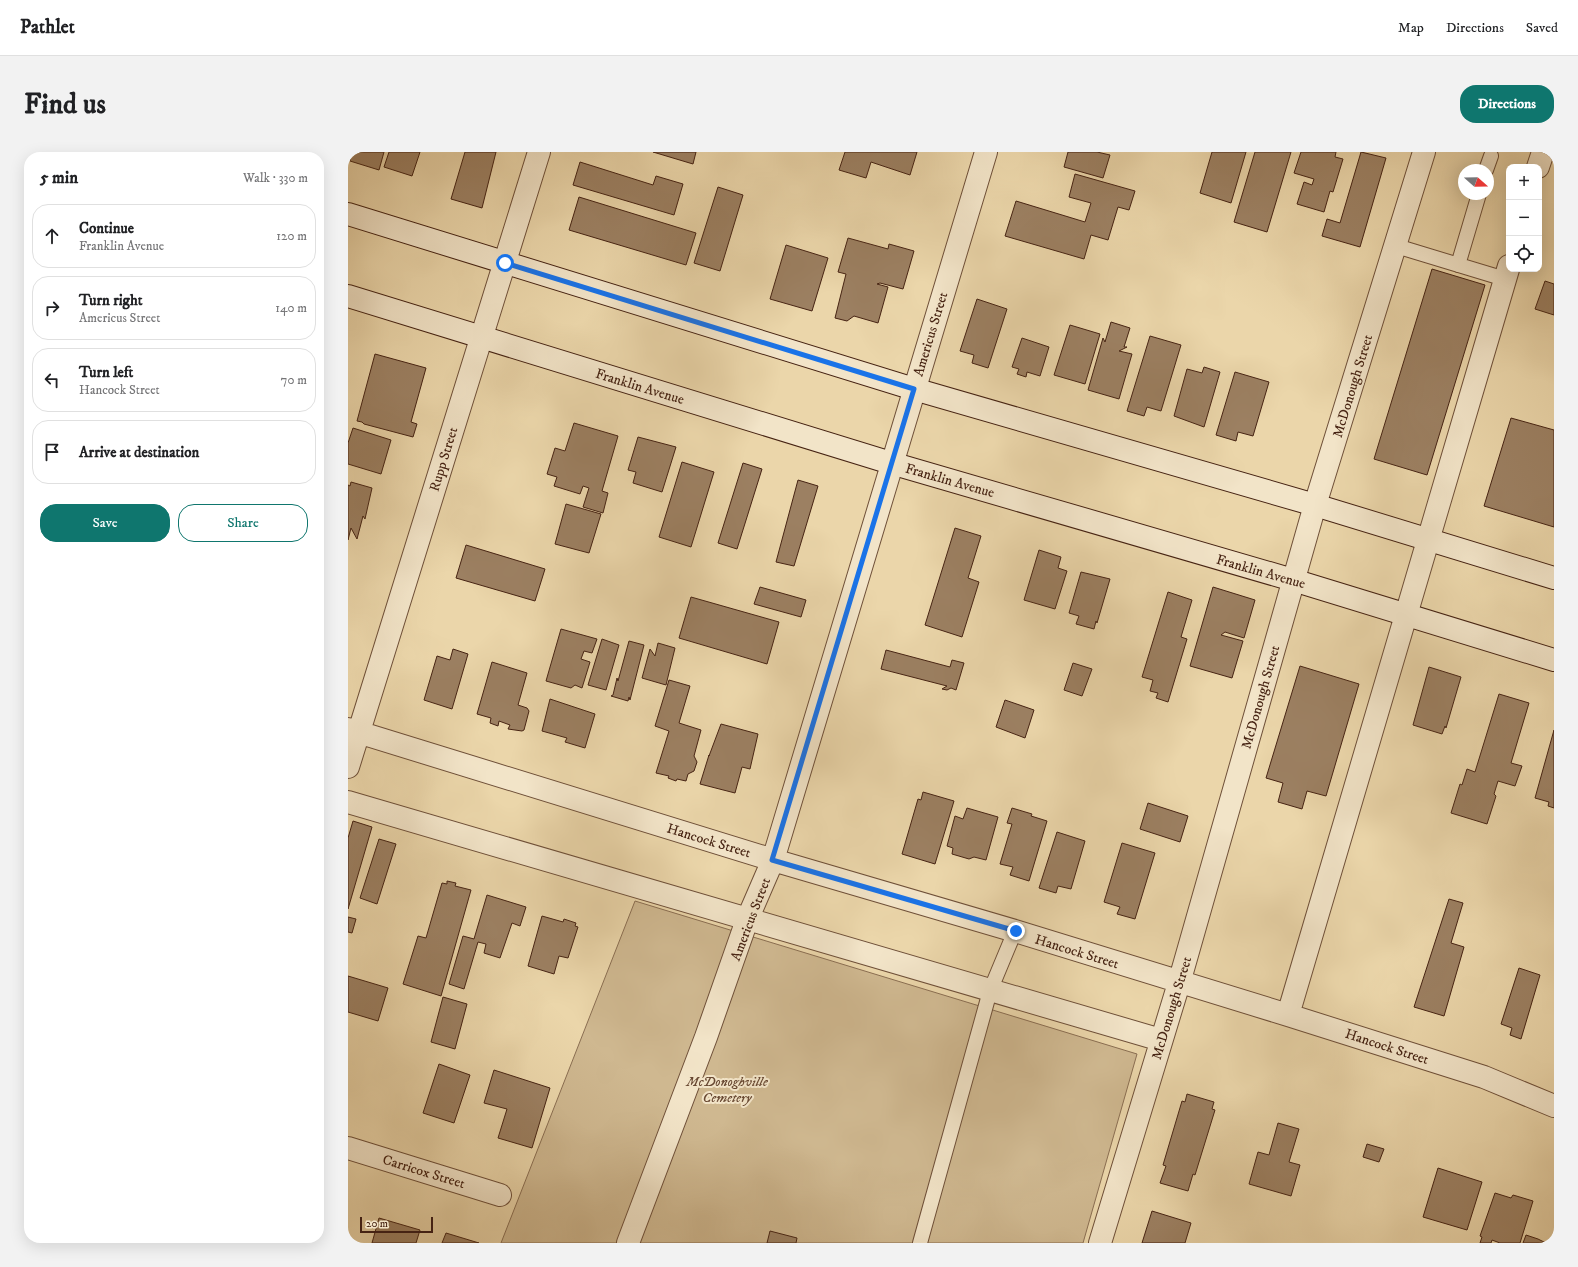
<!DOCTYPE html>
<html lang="en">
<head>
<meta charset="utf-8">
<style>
  body { margin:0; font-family:"IM FELL DW Pica",serif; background:#f2f2f2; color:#202124 }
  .controls { position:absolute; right:12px; top:12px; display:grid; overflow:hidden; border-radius:8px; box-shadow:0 4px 16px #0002 }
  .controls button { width:36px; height:36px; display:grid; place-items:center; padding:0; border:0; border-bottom:1px solid #e0e0e0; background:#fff; color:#202124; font:20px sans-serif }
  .compass { position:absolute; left:1110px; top:12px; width:36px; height:36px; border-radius:50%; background:#fff; box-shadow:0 4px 16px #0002; rotate:110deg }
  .scale { position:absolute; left:12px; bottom:10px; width:73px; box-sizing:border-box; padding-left:4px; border:2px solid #462313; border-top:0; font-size:11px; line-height:14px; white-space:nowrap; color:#462313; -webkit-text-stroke:3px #f2e4c8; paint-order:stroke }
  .stop { position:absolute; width:12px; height:12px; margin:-9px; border:3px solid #1a73e8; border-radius:50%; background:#fff }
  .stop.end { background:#1a73e8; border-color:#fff; box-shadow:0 1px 4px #0008 }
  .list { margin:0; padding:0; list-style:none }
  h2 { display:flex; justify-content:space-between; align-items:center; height:52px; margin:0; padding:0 16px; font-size:17px }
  h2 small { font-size:13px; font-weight:400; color:#757577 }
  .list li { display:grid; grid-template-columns:26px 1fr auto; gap:12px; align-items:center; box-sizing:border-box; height:64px; margin:0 8px 8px; padding:0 8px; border:1px solid #e0e0e0; border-radius:16px }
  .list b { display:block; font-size:15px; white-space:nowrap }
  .list p { margin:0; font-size:13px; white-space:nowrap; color:#757577 }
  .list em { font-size:13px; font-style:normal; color:#757577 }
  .actions { display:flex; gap:8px; padding:12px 16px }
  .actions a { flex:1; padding:9px 0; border:1px solid #0f766e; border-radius:16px; text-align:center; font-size:14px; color:#0f766e }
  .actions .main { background:#0f766e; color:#fff }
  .icon { flex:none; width:22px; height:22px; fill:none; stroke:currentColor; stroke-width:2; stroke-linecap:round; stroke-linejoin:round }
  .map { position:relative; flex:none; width:1206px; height:1091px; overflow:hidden; border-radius:16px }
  header { display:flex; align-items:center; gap:24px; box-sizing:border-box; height:56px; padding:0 20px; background:#fff; border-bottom:1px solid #e0e0e0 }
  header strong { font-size:19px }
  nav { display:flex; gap:22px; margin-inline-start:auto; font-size:14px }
  .intro { display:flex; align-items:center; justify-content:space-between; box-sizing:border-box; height:96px; padding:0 24px }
  h1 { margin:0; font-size:28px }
  .button { padding:10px 18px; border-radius:16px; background:#0f766e; color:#fff; font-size:14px; font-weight:700 }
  main { display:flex; gap:24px; padding:0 24px }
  aside { flex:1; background:#fff; border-radius:16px; box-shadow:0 4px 16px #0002 }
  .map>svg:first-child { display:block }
  .green { fill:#cfb890; stroke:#8a6e52 }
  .building { fill:#9c8062; stroke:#462313 }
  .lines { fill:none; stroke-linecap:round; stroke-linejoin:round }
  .lane-casing { stroke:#6f5039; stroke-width:16 }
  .street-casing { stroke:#6f5039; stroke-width:24 }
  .secondary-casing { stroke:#462313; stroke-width:24 }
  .lane { stroke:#f2e4c8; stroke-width:14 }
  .street { stroke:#f2e4c8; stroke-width:22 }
  .secondary { stroke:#f2e4c8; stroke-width:22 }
  .route { stroke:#1a73e8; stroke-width:5 }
  .labels { text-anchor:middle; stroke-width:4; stroke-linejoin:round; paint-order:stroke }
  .street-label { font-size:14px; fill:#462313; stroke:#f2e4c8 }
  .park-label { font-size:14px; font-style:italic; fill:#684832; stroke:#f2e4c8 }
</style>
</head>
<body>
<header>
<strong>Pathlet</strong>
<nav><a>Map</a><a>Directions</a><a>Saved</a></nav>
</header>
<div class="intro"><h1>Find us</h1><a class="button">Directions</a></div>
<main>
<aside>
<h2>5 min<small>Walk · 330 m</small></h2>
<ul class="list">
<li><svg class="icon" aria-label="ahead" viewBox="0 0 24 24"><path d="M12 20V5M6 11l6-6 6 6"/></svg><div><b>Continue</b><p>Franklin Avenue</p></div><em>120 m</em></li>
<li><svg class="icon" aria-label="right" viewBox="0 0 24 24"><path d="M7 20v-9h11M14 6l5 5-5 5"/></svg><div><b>Turn right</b><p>Americus Street</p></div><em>140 m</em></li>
<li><svg class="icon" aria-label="left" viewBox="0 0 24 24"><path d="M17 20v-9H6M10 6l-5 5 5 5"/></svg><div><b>Turn left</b><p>Hancock Street</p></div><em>70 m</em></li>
<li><svg class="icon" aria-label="arrive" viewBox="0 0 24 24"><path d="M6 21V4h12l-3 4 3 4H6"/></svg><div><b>Arrive at destination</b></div></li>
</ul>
<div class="actions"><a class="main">Save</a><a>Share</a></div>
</aside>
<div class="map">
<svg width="1206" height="1091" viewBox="0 0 1206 1091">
  <rect width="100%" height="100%" fill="#ebd6aa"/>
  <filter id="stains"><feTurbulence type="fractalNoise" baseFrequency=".005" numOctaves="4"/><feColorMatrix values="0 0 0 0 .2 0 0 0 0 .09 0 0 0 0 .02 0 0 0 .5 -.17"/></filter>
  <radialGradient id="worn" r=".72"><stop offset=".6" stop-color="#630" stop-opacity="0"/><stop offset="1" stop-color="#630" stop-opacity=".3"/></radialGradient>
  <path class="green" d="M287,749L789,902L735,1091H153Z"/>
  <path class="building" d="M4,0H36L31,18L2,9Z
    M41,0H72L64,24L36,15Z
    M117,0H148L134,56L103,47Z
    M305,0H348L345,12Z
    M497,0H569L562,23L523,10L518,26L491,18Z
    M720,0H749L762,3L755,26L716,15Z
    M864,0H898L883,51L852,41Z
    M907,0H943L919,80L886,70Z
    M953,0H988L987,5L995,7L985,40L982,39L976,60L949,52L956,30L964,33L966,27L946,21Z
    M1013,0L1038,6L1012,95L974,84L979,67L992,71Z
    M232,10L305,33L308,24L335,32L326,63L225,33Z
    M727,22L787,39L781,58L770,55L760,88L743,83L736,107L657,84L668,49L737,70L743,51L721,45Z
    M370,35L395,43L372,119L346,111Z
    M231,45L348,81L338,113L221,78Z
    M500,86L540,97L541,92L566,99L555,137L532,131L529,132L540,135L530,171L506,164L499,169L487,166L498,122L490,120Z
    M438,93L480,106L464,159L422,147Z
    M1084,117L1137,133L1079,323L1026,307Z
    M1197,129L1206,132V163L1187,157Z
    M629,147L659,157L640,216L624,211L626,203L612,199Z
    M763,170L782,176L776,195H779L771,199L784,202L771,247L740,238L755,186L757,190Z
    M722,173L752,182L737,232L706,223Z
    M802,184L833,193L813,259L799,255L796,264L779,259Z
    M674,186L701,195L692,224L679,220L678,225L669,222L671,217L664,215Z
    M27,202L78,216L63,270L69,272L65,285L16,272L14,270L9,269Z
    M856,215L872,220L856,275L826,264L839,217L854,221Z
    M887,220L921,230L905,284L890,280L888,289L868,283Z
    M1163,266L1206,278V375L1136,354Z
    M226,271L270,284L254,339L260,341L255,361L235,355L241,336L235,334L232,342L206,334L209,325L199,322L207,296L217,299Z
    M5,276L43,288L33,322L0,312V291Z
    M290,285L328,295L314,340L285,331L288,320L280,318Z
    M334,310L366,320L343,395L311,385Z
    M395,311L414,317L389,397L370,391Z
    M450,328L470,334L446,414L428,410Z
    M3,330L24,336L17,367L15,364L9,387L3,376L0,388V333L2,334Z
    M218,352L253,362L241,401L207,392Z
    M607,376L633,384L620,426L631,430L614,485L577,473Z
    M118,393L197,417L187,449L108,426Z
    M691,398L713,405L710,416L719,419L707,457L676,448Z
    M733,420L762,427L749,471L748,469L746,477L728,472L731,464L721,461Z
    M412,435L458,448L453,465L406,452Z
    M865,435L907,448L896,486L877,480L873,483L895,489L884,526L842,514Z
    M820,440L844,448L833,485L839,487L820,550L808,546L810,541L802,539L805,528L794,525Z
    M343,445L431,470L419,512L331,486Z
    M213,477L249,487L244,501L236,499L233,507L242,510L234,536L227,533L223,536L198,529Z
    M254,487L271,493L258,538L240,533Z
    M281,489L296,493L282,548L281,545L280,549L263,544L265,543L269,526L270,529Z
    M310,491L327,496L318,533L294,526L302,497L307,504Z
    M105,497L120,502L104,557L76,548L89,504L102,508Z
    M538,498L602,515L604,508L616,511L608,538L603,536L599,538L594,537L599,534L533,517Z
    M144,510L179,521L170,553L179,556L181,559L176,578L174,579L160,577L162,573L151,569L150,574L142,571L143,566L129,562Z
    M725,511L744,517L734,544L716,538Z
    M952,514L1011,532L978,644L959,639L954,657L930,650L935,631L918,626Z
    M1081,515L1113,525L1098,576L1097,574L1094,582L1065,573Z
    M321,528L342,534L331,571L353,578L346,604L349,610L346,619L340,622L338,629L329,627L328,629L320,626L321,624L308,621L321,579L307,574Z
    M1151,542L1181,551L1163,611L1174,614L1167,634L1150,629L1146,642L1148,644L1139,672L1103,661L1112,632L1114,633L1119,617L1127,620Z
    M202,547L247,562L237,596L217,590L219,586L194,579Z
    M657,548L686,558L677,586L648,575Z
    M373,572L410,582L402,617L394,615L387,641L352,632L361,603V604Z
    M1206,578V656L1200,654L1201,650L1187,646Z
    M575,640L606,649L587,712L554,702L570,647L573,648Z
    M800,651L840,664L832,690L792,677Z
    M619,656L650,665L638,708L626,705L621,707L604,702L605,696L599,694L607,664L615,667Z
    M664,656L684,662L683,664L699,669L681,729L662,723L665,715L652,712L664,672L659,671Z
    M5,669L24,675L0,757V686Z
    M709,680L737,689L723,737L710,734L708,741L691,736Z
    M31,687L48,692L29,752L12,746Z
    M774,691L807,701L787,767L769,762L772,755L756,750Z
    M99,729L108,731L107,734L123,738L93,844L55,832L70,784L78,786L94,731L99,732Z
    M139,743L178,755L172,774L164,771L152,806L136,801L138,792L130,790L116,837L101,832L115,784L126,787Z
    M1101,747L1115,751L1103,791L1116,795L1096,864L1066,855Z
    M194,764L215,770L216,767L228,771L227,774L230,775L220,806L211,804L206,822L180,814Z
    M0,765L8,767L4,781L0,780Z
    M1171,816L1192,823L1173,887L1162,883L1164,876L1153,872Z
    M0,824L40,836L30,869L0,860Z
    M95,845L119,852L107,897L83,890Z
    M91,912L122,923L106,971L75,961Z
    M146,918L202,936L184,996L150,986L159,957L136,951Z
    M839,942L866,950L864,957L867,958L847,1023L845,1022L840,1039L812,1031L818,1014L815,1013L834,949L837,950Z
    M930,971L951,977L941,1010L952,1013L943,1044L901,1032L910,1000L921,1003Z
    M1019,992L1036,997L1031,1010L1015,1005Z
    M1090,1016L1134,1030L1119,1078L1075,1065Z
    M1147,1041L1163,1046L1165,1043L1185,1049L1172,1091H1152L1144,1088L1143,1091H1132L1134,1085L1132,1084Z
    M804,1059L843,1071L837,1091H794Z
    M31,1066L72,1078L68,1091H24Z
    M422,1079L449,1086L448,1091H419Z
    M98,1081L131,1091H94Z
    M1178,1083L1190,1087L1198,1091H1175Z"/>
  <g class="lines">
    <g class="lane-casing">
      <path id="lane" d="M1138,18L1143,4
        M1048,94L1157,127
        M1110,113L1131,42
        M572,1091L642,839L667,779"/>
    </g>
    <g class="street-casing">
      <path id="street" d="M1190,15L1195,0
        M0,577L425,708L667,779L940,863L1136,925L1206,954
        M0,615L191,0
        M0,650L813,888
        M940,863L1161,114
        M0,996L152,1043
        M280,1091L358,885L399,768L425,708L638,0
        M752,1091L831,831L967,353L1076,0"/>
    </g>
    <g class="secondary-casing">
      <path id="secondary" d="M0,62L566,237L967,353L1206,426
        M0,144L543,311L945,428L1206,508"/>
    </g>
    <use href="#lane" class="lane"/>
    <use href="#street" class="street"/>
    <use href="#secondary" class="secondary"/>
  </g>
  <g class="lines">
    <path class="route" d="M157,111L566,237L424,708L668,779"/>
  </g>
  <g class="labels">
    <g class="street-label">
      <text transform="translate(582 182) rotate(-73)" y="5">Americus Street</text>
      <text transform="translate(292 234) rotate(17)" y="5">Franklin Avenue</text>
      <text transform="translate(1004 234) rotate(-73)" y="5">McDonough Street</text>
      <text transform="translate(95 307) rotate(-73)" y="5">Rupp Street</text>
      <text transform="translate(602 328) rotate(16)" y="5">Franklin Avenue</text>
      <text transform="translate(913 419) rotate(16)" y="5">Franklin Avenue</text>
      <text transform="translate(912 545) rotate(-74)" y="5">McDonough Street</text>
      <text transform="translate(361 688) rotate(17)" y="5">Hancock Street</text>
      <text transform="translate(402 767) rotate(-69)" y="5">Americus Street</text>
      <text transform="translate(729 799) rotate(17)" y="5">Hancock Street</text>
      <text transform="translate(823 856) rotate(-73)" y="5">McDonough Street</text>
      <text transform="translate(1039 894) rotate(18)" y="5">Hancock Street</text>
      <text transform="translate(76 1019) rotate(17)" y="5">Carricox Street</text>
    </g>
    <g class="park-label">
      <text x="379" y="934">McDonoghville<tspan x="379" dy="16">Cemetery</tspan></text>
    </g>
  </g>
  <rect width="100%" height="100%" filter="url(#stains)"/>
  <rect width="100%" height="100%" fill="url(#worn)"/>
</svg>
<div class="controls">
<button>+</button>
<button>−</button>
<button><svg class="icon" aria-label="locate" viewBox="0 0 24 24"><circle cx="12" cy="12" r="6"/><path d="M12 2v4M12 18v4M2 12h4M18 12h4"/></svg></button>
</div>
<svg class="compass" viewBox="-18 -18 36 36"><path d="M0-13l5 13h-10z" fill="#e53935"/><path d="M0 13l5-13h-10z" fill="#757577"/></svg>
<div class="scale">20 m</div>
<div class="stop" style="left:157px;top:111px"></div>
<div class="stop end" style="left:668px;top:779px"></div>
</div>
</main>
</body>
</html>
